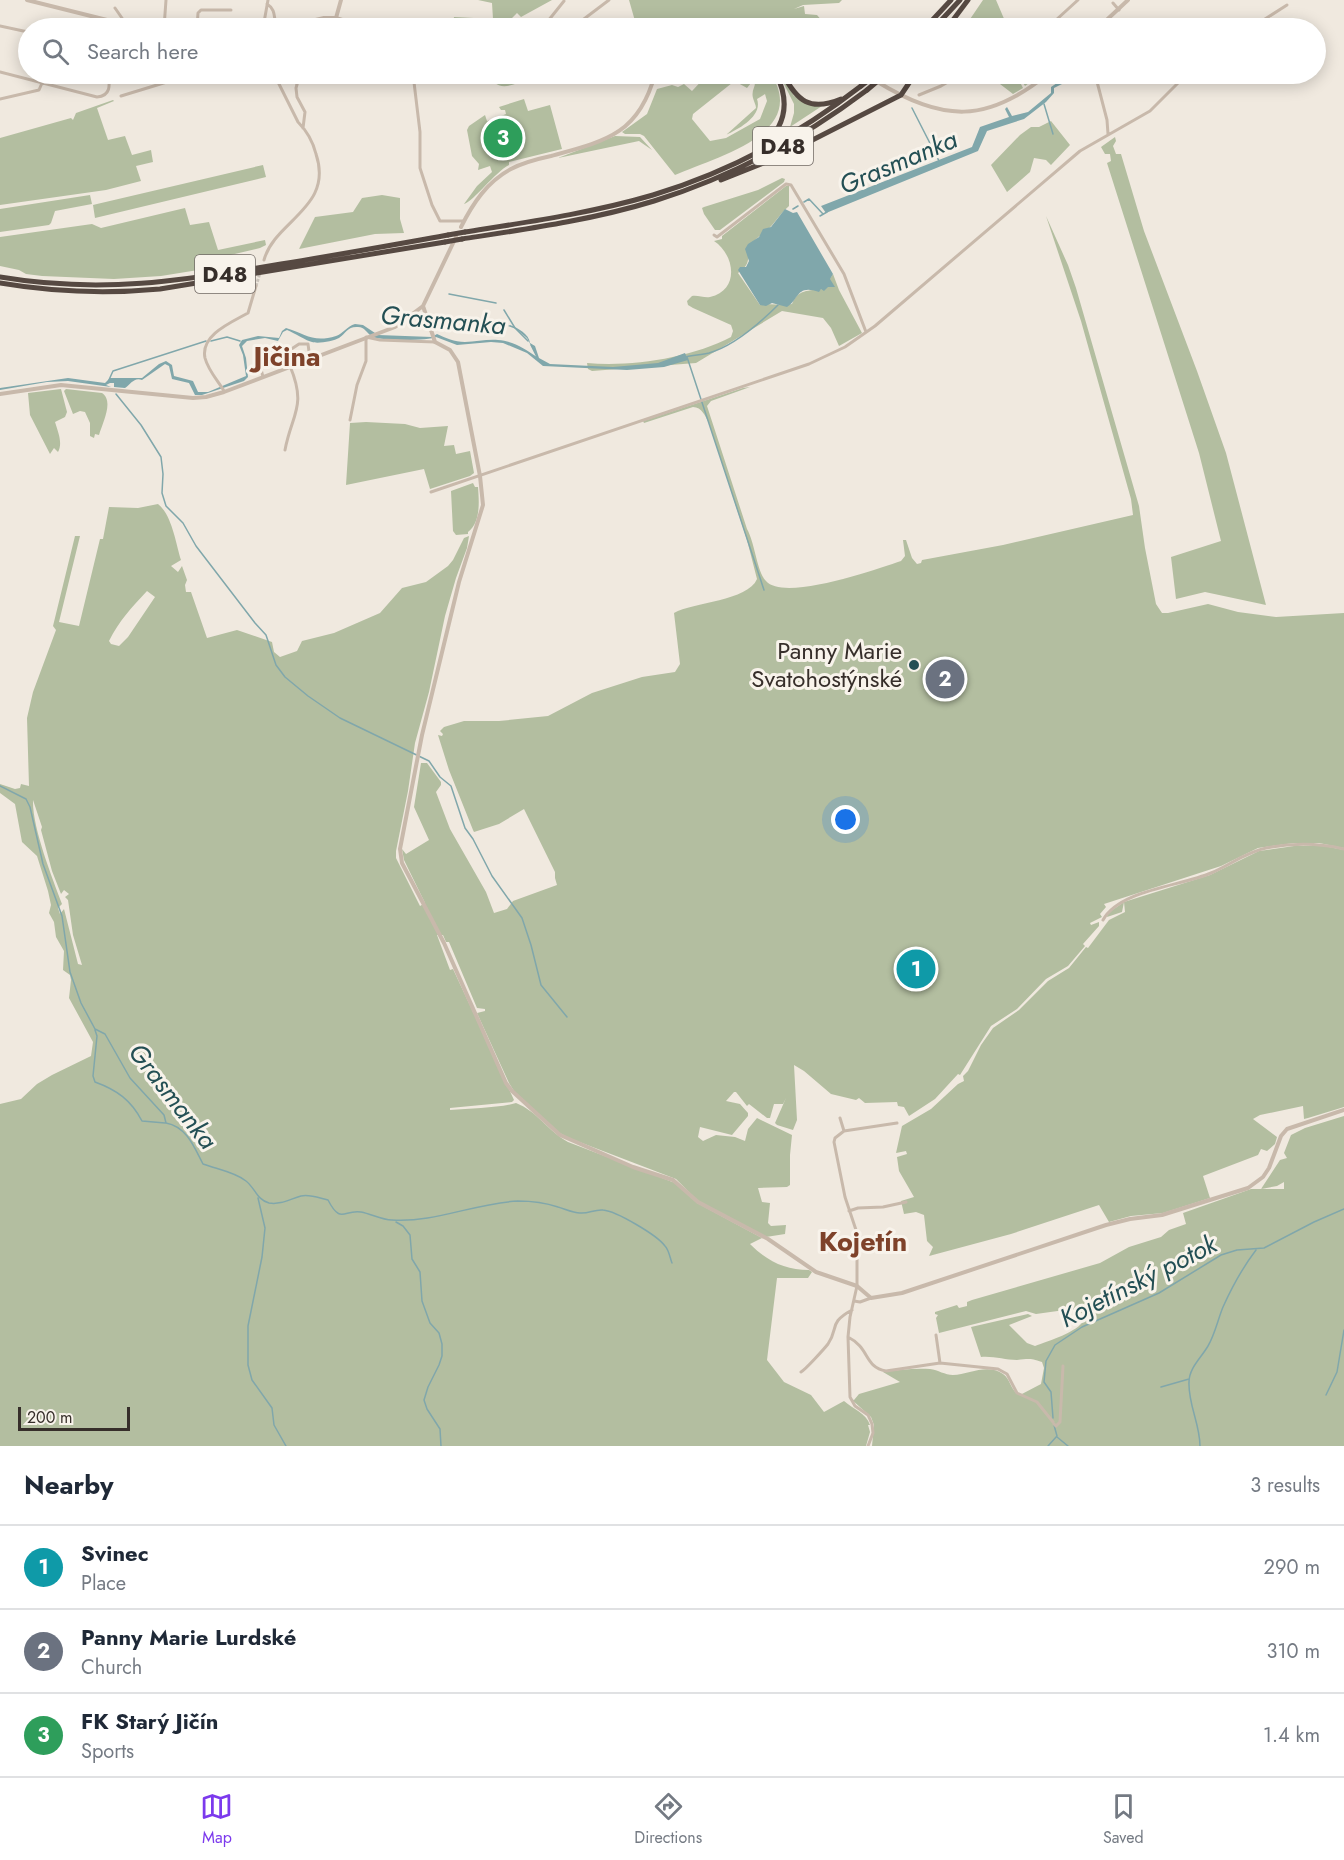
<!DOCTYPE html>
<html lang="en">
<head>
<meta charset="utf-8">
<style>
  body { margin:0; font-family:Jost,sans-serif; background:#f6f6f7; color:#1f2937 }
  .scale { position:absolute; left:18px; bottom:15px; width:112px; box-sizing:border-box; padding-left:6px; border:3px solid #362e2a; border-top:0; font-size:16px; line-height:21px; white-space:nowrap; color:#362e2a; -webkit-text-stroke:4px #f8f3eb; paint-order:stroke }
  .you { position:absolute; left:846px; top:820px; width:21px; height:21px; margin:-15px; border:4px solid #fff; border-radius:50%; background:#1a73e8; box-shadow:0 0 0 9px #1a73e833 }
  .badge { display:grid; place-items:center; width:39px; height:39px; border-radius:50%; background:#7c3aed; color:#fff; font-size:20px; font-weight:700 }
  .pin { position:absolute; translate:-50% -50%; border:3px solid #fff; box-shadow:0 2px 6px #0006 }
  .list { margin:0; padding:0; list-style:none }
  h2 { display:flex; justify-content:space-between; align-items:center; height:78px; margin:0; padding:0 24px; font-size:26px }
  h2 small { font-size:20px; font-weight:400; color:#747a83 }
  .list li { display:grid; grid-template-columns:39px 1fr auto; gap:18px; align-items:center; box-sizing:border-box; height:84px; padding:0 24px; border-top:2px solid #e0e1e3 }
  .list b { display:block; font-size:22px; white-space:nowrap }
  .list p { margin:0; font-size:20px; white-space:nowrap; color:#747a83 }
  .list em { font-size:20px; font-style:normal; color:#747a83 }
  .icon { flex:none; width:33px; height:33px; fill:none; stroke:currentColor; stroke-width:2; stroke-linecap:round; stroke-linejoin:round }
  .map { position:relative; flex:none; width:1344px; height:1446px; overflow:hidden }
  .search { position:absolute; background:#fff; box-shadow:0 3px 15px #0003; left:18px; right:18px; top:18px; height:66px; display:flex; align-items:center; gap:15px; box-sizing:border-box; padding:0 21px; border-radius:33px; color:#747a83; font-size:22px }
  .sheet { height:330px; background:#fff }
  nav { display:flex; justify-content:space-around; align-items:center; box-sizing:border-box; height:84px; border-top:2px solid #e0e1e3; background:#fff; font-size:16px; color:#747a83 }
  nav a { display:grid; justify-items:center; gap:3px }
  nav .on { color:#7c3aed }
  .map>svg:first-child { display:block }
  .green { fill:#b3bea0; fill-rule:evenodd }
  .water { fill:#80a7ab }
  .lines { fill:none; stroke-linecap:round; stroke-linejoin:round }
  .stream { stroke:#80a7ab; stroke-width:1.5 }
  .minor-tunnel { stroke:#cbc4bb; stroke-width:3; stroke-dasharray:3 1.5; stroke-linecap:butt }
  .minor { stroke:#c8b9ab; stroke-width:3 }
  .tertiary { stroke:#c8b9ab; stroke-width:4 }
  .motorway { stroke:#564942; stroke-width:5 }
  .motorway-bridge { stroke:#564942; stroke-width:5 }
  .poi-dot { fill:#234f54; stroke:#f8f3eb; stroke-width:2 }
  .labels { text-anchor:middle; stroke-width:6; stroke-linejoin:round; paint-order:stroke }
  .shield { fill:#f8f3eb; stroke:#706964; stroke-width:1.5 }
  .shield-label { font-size:22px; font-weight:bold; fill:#362e2a }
  .poi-label { font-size:24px; fill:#362e2a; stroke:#f8f3eb; text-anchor:end }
  .water-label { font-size:26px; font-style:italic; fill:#234f54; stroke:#f8f3eb }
  .quarter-label { font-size:27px; font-weight:bold; fill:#7e422a; stroke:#f8f3eb }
</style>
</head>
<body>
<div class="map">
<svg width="1344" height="1446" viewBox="0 0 1344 1446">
  <rect width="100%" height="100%" fill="#f0e9df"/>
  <path class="green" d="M478,0H552L521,17L517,13L507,23L512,28L452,27L454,17L493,19L492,3Z
    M629,0H842L839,3L803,5L794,9L804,6L805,14L817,15L828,28H637Z
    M983,0H996L1008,28H964Z
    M495,74H530L526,80C516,83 503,91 494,82Z
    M708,74C722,73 742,69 751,83L747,88L738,83H732L693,114L692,119L710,141L726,138L760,119L767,101L765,94L757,99C763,116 739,129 726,135L756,108C756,105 754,102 753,98C750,87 762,84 748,74H771C810,135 712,158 675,175L644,136L640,134H625L622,132L647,114L657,89L672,85L678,87L684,84L692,91Z
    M779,74H781L794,96L822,106L790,127L794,113V104Z
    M997,74H1019L1020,76L1021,74H1041L1025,86L1022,81L1020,82L1023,88L1013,94L1000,84Z
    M524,99L528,111L550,105L562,149L509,162V165C495,172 474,201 464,204L477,186L492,172L490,166L478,170L479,164L472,156L467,130L469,126L485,115L487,121L501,118V116L506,114L505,110H501L499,107Z
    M113,100L114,101L97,108L108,140L125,136L132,155L151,150L153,162L136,166L141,181L106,190L0,205V138L71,118L73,120L76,113Z
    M1051,121L1070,145L1051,165L1046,160L1034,158L1030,172L1007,192L991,165L1020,135L1031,127H1039Z
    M615,136L640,137L652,150L639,141L558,158Z
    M1115,137L1116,141L1113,146L1116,154H1121L1144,231L1197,371L1226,453L1266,605L1205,592L1176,599L1171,557L1221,541L1199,453L1107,163L1111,161L1110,154H1105L1101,147Z
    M263,165L266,177L95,218L93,205L97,204Z
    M782,178L785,179L784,182L720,230H715L704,214L702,208L704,207L758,190Z
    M786,186H789V206C782,212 778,218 773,224C768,230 760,235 755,240C742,253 756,261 738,273L760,305C772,303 781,306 792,304C798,289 808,291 823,289L833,274L839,290L862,333L839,346L831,328L823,318L782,311L696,363L592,371L588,369L587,363C632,367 691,358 731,337L733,331L731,325L693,308L688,305L687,301L692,296C698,295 704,298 710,297C740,290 735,255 714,241L722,239V236Z
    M90,195L92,204L55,211L51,223L49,225L0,232V209Z
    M382,195L400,198V219L404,233L375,234L299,249L315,217L353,212L362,198Z
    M185,208L190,225L209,222L218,250L265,240L266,245L260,248L222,257L220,258L223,266L161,276L114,279L42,276L26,274L19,270L0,266V237L92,224L101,228Z
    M1046,216L1068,265L1076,288L1139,506L1145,548L1156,604L1162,613H1168L1208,604L1238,612L1276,617L1344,613V848L1319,843H1294L1258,848L1221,866L1104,904L1106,907L1100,914L1102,917L1090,923L1091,925L1099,922V926L1083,944L1085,946L1068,966L1046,979L1017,1009L991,1026L960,1075L958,1074L935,1099L909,1116L904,1107L898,1106L897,1102L865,1103L859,1098L856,1100L831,1094L804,1071L794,1065L797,1120L793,1130L777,1125L775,1123L786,1098L783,1104H774L770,1118H767L749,1104L747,1106L736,1092H734L726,1101L740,1104L748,1113V1116L732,1135L700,1127L698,1137L703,1141L716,1135L735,1137L745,1141L748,1129L757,1118L792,1135L790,1155V1185L787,1187L758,1188L762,1202L770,1203L768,1223L771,1226L786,1225L785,1234L766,1237L699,1202L676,1179L569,1138L558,1132L514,1091L509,1083L477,1013L485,1011V1009L477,1008L449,942H446L443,935H437L450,970L453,969L514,1100L512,1102L450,1108V1110C472,1108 499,1108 516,1103C537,1111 548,1131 568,1142L675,1183L697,1203L762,1238L750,1244C767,1261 785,1270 809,1270L812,1272L808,1278H777L767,1360L784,1382L811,1395L824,1412L844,1401C853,1409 866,1413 870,1425H868L870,1432L866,1446H0V1104L21,1099L37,1084L52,1075L91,1056L93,1042L69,998L71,980L70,975L63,970L64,951L56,937L54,922L49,913L51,905L48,891L37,856L22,842L15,804L0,793V784L15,789L20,788L21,784L29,786L27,718L33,692L56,630L53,626L75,536H80L59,622L79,626L100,539H103L109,507L138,508L158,504C172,515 176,544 181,560L171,566L178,572L182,566L187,580L185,585L186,592H191L207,638L237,630L272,642L274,652L280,657L297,651L302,641L334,633L380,613L402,588L426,582L448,566L453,560L464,538L469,536L467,548L456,578L445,616L429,692L415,743L408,791L396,851V858L420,906L425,903L404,860L402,849L406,854L429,840L414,807L421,763H427L441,782V785L436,792L450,829L486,892L494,913L507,909L513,901L557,885L555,878V872L524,809L499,824L474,832L473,830L449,770L438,735L442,736L443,734L440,731L444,727L464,721H499L548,716L592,693L642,677L675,672L680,664L674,613C693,602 748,601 757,579L747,540L709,423C705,416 702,407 693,407L644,423L643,421L743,388L750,387L711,401L707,406L747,529C755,543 757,572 766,581C784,602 877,569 901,561L905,556L903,540H906L912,558L917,564L921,563L922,560L1003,545L1133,515L1131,499L1081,321ZM147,591L155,597L128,637L119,646L111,644L109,641C119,621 132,607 147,591ZM33,800L42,827L41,830L52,871L61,894L64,890L69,894L65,897L68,900L73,935L82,965L78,964L64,909L60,914L58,908L62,904C52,877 32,827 33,800Z
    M61,389L67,412L65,417L55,422C58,432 63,443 58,452L54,448L50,454L30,415L28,393Z
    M66,389L102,393C114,401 103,422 99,435L95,434L94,438L90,436V423L85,412L80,411L73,414L64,391Z
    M366,422L405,424L420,428L448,426L444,446L454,445L456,454L470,451L474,473L470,476L430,489L424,469L346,485L350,423Z
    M473,483L475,487H478C479,501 481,522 468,532V534L456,535L453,531L451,491Z
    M1294,846H1324L1344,850V1107L1308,1118L1304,1119L1303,1106L1260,1115L1253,1119L1277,1137L1275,1144L1267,1151L1261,1149L1258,1155L1203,1176L1210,1198L1163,1213L1131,1216L1109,1222L1099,1205L1011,1234L929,1256L933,1247L927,1241L924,1215L916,1212L904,1214L901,1201L914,1197L899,1171L897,1157L907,1154L906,1151L896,1153L902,1126L931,1109L958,1084L964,1081L963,1076L968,1071L981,1045L993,1028L1019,1010L1048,981L1069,968L1086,947L1088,948L1109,920L1125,912L1124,902L1122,912L1107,917L1108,913L1124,902L1210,875L1259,851Z
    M1344,1116V1446H872L874,1425L871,1417L851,1399L854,1400L859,1394L900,1382L883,1372C899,1370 914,1368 930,1369C938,1370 945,1375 953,1375C969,1374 988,1363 1003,1374C1011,1379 1010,1391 1020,1395L1041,1384L1044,1368L1042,1362C1029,1358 1029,1359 1017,1360C1005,1360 994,1356 981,1357L971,1327L1028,1314L1032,1316L1009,1325L1027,1343L1035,1346C1048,1341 1078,1332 1084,1320L1082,1313L1072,1309L1036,1314L1026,1311L939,1333L936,1318L938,1315L935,1314V1312L957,1305L959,1308L967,1306V1302L972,1300L1100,1263L1129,1247L1161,1237L1169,1230L1186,1224L1183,1213L1251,1189H1284V1182L1277,1186L1261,1189L1280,1160L1287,1158L1284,1153L1291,1135L1305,1128Z"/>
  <path class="water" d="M1063,74H1069L1062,84L1054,88V93L1046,102L1024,119L987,131L978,151L826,213L821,206L972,147L980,127L1009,117L1005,109L1007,107L1012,116L1028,112L1051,93V87L1060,81Z
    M785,209L793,213L797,212L833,274L830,279L835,287H828L824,291L821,289L819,292C796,284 799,300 787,307L772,303L766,306L760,305L738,270L740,267H746L749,261L745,249L748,244L759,237L763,229L771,227Z
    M355,324L363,325L378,335L432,337L437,334C446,338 454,342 465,342C476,342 487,339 498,340C514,341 525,349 537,357L527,338L516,329L508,326L510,325C518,328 529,334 530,343L535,346L539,358L550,364L613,367L658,363L685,353L688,360L664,367L627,370L543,366L527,353L503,343L491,342L457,345L436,337C429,341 382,341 373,337C366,333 365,327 358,327C348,326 346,333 339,338C334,341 318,344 312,342C307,341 294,333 287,330L283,332L278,341L265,338L247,341L242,346L246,358L248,377L244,381L202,395H195L189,383L172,379L169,366L165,364L142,380C134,377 131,384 125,388L114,387V383H110L106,385L111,387L68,381L47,382L0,390V388L68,378L105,383L110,378H142L159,364L166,361L172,365L174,376L193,381L198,392H208L246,376L243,355L239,345L242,340L258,336L279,338L282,331L286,328C306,334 313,343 336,336C343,334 347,326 355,324Z"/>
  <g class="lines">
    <path class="stream" d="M1044,104L1053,134
      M912,108L939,161
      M804,202L809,199L823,214
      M793,209L798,206
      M820,216L827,212
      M449,294L496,303
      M504,310L515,328L528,341
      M211,341L227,337L240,341
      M531,345L537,357
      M685,357C693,355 701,355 709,353C734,346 760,323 778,305
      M687,357L764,590
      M108,382L113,371L206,341
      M116,394L141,425L161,457L163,474L162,493L166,506L183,523L196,546L255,623L266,635L276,665L285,677L308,696L340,718L429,761L440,777L451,786L465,828L473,839L492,876L522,918L531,945L541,985L567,1017
      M0,786L26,799L30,807L43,864L62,916L70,972L81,1003L95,1029L105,1034L130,1078L164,1115L166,1123C187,1127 194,1147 203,1164C216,1169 235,1172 246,1181C255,1188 257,1200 269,1203C281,1205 290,1199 301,1196C310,1194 319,1198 328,1200C341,1225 344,1209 361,1212C372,1214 381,1220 392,1220C435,1223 475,1203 518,1201C531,1201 546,1203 558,1207C565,1209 573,1213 580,1213C588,1214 595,1209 603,1210C616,1211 657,1235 665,1246C669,1250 670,1258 672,1263
      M95,1030L97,1036L93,1076L95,1082C117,1090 131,1100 142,1121L165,1123
      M258,1198L265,1228L262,1257L248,1326V1365L252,1380L272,1408L274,1425L286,1446
      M396,1222L403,1226L410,1235L412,1259L420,1272L422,1301L430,1323L439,1333L442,1344V1356L439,1365L428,1387L424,1400L427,1409L440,1429L441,1446
      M1161,1387L1189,1379
      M1326,1395L1337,1372L1344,1330
      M1053,1418L1051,1392L1044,1382L1046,1361L1055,1345L1082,1327L1159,1293L1221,1255L1237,1250L1264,1248L1314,1222L1344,1209
      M1057,1437L1068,1446
      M1048,1446L1057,1436L1054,1425
      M1200,1446C1200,1424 1188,1404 1189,1382C1189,1368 1201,1358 1208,1346C1215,1334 1218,1319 1223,1307C1232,1287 1243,1267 1256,1250"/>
    <path class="minor-tunnel" d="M256,286L260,273"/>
    <path class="minor" d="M1113,3L1119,10
      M267,4C277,10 273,19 277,28
      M115,8L124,21L123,25
      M0,26L28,32
      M109,28L110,21
      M164,28L166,0
      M197,28L198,13L201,10H231
      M263,28L268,0
      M317,28L318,20
      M547,28L548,21L564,1
      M572,28L609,0
      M1051,28L1056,20L1078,0
      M1075,28L1098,25L1100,27
      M1251,28L1287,5
      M0,72L97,97C111,96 110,85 108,74
      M284,74L296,83
      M303,74L298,81L296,88L297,97L305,112L303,128
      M413,74L420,132V168L432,205L440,221H464
      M1095,74L1107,120L1108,134
      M38,82L40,74
      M919,95L941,86L962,74
      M121,96L193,74
      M0,99L39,90L42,83
      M714,235L717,237L786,184L791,185L844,274L866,332
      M264,260C275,220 334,208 316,154C313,142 306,130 298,122L274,74
      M263,377L261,369L299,344H308L310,359
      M224,391C218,381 208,370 205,358C200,335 232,322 248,313L256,286
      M350,420L357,385L366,361V337L380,340L435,342
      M285,450C292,413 307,407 290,366
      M431,492L809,364L845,347L875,326L1080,151L1150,111L1187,74
      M1103,920C1119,890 1181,886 1211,873C1230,865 1246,852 1266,848C1292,843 1318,843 1344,849
      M840,1118L844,1131
      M849,1211L858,1208L883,1207L906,1202
      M854,1301L860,1302L871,1298
      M936,1335L940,1363
      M848,1337C870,1348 864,1367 886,1371L940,1363L998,1369L1007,1374L1017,1393L1037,1402L1053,1422
      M801,1372C806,1369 824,1349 828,1344C839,1328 828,1323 852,1310
      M1054,1424L1056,1426L1060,1422L1063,1366
      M868,1446L873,1433L872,1424L868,1415L855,1406L850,1397L848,1337L850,1317L857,1286V1249L856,1230L845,1197L834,1142L835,1138L844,1131L897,1123"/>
    <path class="tertiary" d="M27,0L139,28
      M336,18L341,0
      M282,28L324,18H336L367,28
      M1098,28L1128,0
      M862,74H863
      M876,81C943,122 986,124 1048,74
      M461,227C473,203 487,182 511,169C524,162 537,159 551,156C606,141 639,134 655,74
      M423,306L435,342L450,350L458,362L480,476L483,505L459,582L422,735L400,849L402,863L444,943L506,1083L512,1091L560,1135L633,1167L673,1180L698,1202L768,1239L816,1272L857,1286L871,1298L902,1293L1106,1225L1130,1219L1162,1215L1248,1188L1263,1177L1269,1168L1281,1136L1287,1129L1344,1110
      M0,394L61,385L193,398L206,397L224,392L395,327L423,306L456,237"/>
    <path class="motorway" d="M925,28L951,0
      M934,28L960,0
      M947,28L968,0
      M783,74C797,101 810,112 841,99
      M760,149C785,128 791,103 776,74
      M721,180L781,156L901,95L915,74
      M465,232C528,222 592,213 653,195C729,172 798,135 861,86
      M462,239C527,229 592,220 654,201C732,177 802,139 867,90
      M0,277C101,294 182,281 281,264C337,255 392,245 448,235
      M0,283C53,292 106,294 160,289L445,242"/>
    <path class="motorway-bridge" d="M861,86L877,74
      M867,90L886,74
      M448,235L465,232
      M445,242L462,239"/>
  </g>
  <circle class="poi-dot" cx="914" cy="665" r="6"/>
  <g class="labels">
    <g class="shield">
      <rect x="753" y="127" width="60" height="38" rx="4.5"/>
      <rect x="195" y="255" width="60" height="38" rx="4.5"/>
    </g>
    <g class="shield-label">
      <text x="783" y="154">D48</text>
      <text x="225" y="282">D48</text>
    </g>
    <g class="poi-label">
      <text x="902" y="659">Panny Marie<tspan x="902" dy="28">Svatohostýnské</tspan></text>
    </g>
    <g class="water-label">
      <text transform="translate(898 162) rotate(-23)" y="9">Grasmanka</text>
      <text transform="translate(443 320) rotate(5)" y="9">Grasmanka</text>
      <text transform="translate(173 1096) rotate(52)" y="9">Grasmanka</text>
      <text transform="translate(1138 1281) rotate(-27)" y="9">Kojetínský potok</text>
    </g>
    <g class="quarter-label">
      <text x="287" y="366">Jičina</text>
      <text x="863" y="1251">Kojetín</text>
    </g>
  </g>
</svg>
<div class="scale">200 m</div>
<div class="you"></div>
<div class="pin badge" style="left:916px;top:969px;background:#0f9aa8">1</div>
<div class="pin badge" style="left:945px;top:679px;background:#6b7280">2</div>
<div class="pin badge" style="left:503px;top:138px;background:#2e9e5b">3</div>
<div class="search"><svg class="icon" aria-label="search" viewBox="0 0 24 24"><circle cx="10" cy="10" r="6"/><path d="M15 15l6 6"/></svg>Search here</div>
</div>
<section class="sheet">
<h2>Nearby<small>3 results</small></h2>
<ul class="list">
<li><span class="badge" style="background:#0f9aa8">1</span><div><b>Svinec</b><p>Place</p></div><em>290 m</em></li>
<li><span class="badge" style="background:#6b7280">2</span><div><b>Panny Marie Lurdské</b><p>Church</p></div><em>310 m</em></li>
<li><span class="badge" style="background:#2e9e5b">3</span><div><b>FK Starý Jičín</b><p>Sports</p></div><em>1.4 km</em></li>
</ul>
</section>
<nav>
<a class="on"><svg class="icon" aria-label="map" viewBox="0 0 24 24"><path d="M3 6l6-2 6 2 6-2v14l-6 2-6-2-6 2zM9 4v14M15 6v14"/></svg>Map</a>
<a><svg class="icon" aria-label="directions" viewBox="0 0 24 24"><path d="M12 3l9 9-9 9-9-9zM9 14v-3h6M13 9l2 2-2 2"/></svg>Directions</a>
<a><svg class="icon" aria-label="saved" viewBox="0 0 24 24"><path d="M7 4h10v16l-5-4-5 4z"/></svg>Saved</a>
</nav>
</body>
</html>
